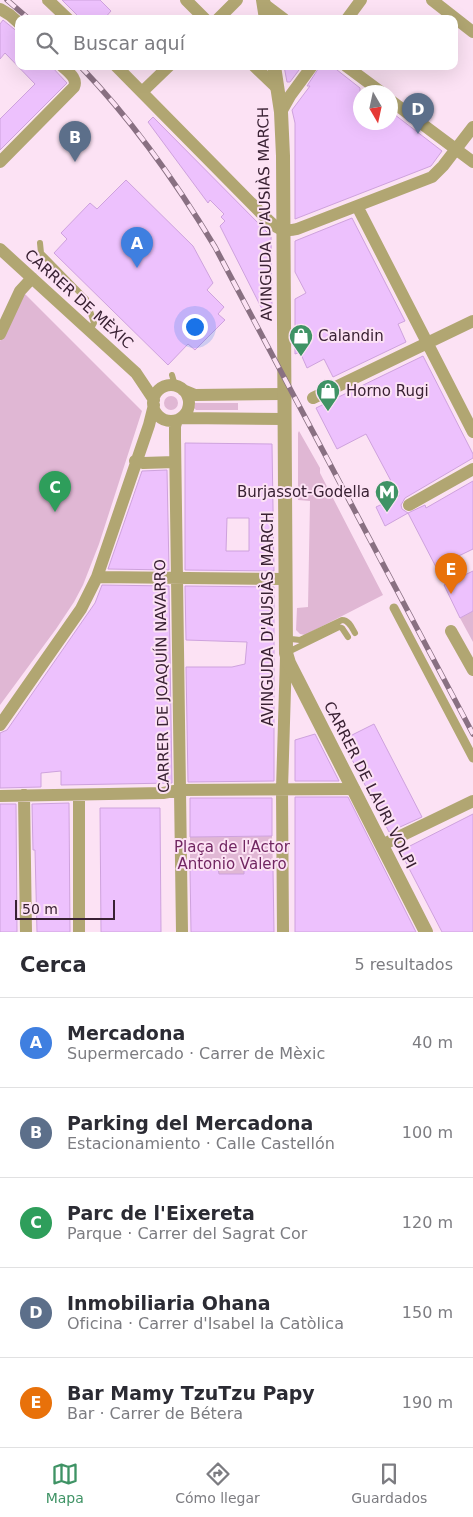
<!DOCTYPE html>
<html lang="es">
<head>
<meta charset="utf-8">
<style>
  body { margin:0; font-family:"DejaVu Sans",sans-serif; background:#f7f7f7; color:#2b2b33 }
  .compass { position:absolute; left:353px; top:85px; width:45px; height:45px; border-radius:50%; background:#fff; box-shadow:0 5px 20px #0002; rotate:171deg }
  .scale { position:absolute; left:15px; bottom:12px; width:100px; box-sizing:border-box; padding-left:5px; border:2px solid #392133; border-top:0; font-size:14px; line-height:18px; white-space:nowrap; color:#392133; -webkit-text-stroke:4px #fce2f4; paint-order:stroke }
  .you { position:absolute; left:194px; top:326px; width:18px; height:18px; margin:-12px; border:4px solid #fff; border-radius:50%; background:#1a73e8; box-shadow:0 0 0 8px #1a73e833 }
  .badge { display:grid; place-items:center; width:32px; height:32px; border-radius:50%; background:#3f9365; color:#fff; font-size:16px; font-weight:700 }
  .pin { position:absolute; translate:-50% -41px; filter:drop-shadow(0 1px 2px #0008) }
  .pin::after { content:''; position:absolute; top:26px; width:18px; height:15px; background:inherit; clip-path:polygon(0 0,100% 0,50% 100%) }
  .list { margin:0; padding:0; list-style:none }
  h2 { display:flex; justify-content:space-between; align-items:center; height:65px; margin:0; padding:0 20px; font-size:21px }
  h2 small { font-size:16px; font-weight:400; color:#7c7c81 }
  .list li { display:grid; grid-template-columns:32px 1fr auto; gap:15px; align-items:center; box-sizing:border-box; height:90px; padding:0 20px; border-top:1px solid #e1e1e2 }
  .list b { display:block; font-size:19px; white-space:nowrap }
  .list p { margin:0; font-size:16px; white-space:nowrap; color:#7c7c81 }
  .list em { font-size:16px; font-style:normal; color:#7c7c81 }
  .icon { flex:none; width:28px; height:28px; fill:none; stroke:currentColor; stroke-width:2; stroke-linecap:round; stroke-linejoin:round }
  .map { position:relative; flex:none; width:473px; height:932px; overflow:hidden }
  .search { position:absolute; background:#fff; box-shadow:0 5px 20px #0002; left:15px; right:15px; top:15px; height:55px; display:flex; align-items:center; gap:12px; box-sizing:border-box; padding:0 18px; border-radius:10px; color:#7c7c81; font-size:19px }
  .sheet { height:515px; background:#fff }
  nav { display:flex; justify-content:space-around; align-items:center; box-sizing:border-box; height:70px; border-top:1px solid #e1e1e2; background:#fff; font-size:14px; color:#7c7c81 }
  nav a { display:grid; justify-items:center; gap:2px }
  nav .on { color:#3f9365 }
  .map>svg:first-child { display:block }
  .green { fill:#e0b7d4 }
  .building { fill:#edc1fd; stroke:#cea2dd; fill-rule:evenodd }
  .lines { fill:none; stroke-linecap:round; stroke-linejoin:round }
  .service { stroke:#b1a672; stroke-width:6 }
  .pedestrian { stroke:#b1a672; stroke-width:9 }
  .minor { stroke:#b1a672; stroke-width:12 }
  .tertiary { stroke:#b1a672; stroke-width:14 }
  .rail-casing { stroke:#897082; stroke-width:5.5 }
  .rail { stroke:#fce2f4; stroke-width:4; stroke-dasharray:11; stroke-linecap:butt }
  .labels { text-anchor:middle; stroke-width:4; stroke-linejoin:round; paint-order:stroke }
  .street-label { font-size:15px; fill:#392133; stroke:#fce2f4 }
  .poi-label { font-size:15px; fill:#392133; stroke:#fce2f4; text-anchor:start }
  .park-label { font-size:15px; fill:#712661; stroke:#fce2f4 }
</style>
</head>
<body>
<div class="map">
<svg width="473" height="932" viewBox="0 0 473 932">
  <rect width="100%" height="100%" fill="#fce2f4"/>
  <path class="green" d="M24,293L142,411L99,544L83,585L74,602L56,629L0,705V341Z
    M164 403a7 7 0 1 1 14 0a7 7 0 1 1-14 0Z
    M195,403H238V410H196L194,408Z
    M299,431L320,468V473L383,595L305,635L300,634L296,630L297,608L308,607L310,501L298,500V433Z
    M473,611V642L460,618Z
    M272,836L273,869H245L244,874H219L218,869H190V837Z"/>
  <path class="building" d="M62,0H100L111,11L104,19H81Z
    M3,20L19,33V66H51L67,83L0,150V119L35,84L5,53L0,59V24Z
    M284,66H302L290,82H287Z
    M320,66H332L360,88V122H390V111L442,151L431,166L295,219V123L292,110L310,86H307Z
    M153,117L271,236L272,311H263L220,226L225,221L221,217L224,214L210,200L208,203L148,122Z
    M126,180L193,246L213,283L207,290L224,307L218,314L225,320L195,350L188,344L168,365L54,253L67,239L61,233L90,203L97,209Z
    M352,218L405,321L398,324L406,342L333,377L324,359L307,368L300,352L295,354V299L306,293L295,272V241Z
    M423,356L473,454V458L405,498L401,505L402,509L408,513L385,526L376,507L399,496L366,434L337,449L316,408Z
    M185,443L272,444L274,571L185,570ZM227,518H249V551H226Z
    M167,470L169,570L108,569L142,471Z
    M473,481V549L436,567L408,513L425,505L426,508Z
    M473,571V611L460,618L444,585Z
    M102,585L169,586L172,783L61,785V771L41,773V787L0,788V733L7,730L95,603Z
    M185,586L274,587V781L188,782L186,667H232L245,664L247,642L186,640Z
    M374,724L422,817L389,832L342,740Z
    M315,734L339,781H295V740Z
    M295,797H348L416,932H295Z
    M190,798H272V836L190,837Z
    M69,803L70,932H37L35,850H33L32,804Z
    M0,804H16L17,932H0Z
    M100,808H160L161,932H101Z
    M473,814V932H442L400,851Z
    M190,869H218L219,874H244V869H273L274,932H191Z"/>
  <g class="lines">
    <path class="service" d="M40,243L41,253L86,299L94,323L90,330
      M172,375L174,382L178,387
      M288,636L291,639L300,640L342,620C349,620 352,628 355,633
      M286,653L339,627L342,628L348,637"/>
    <path class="pedestrian" d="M394,608L473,758"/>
    <path class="minor" d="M48,0L68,19
      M186,0L205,19
      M432,0L473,32
      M264,4L284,19
      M0,9L10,15L19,23
      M218,19L237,0
      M347,19L361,0
      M116,66L260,212C273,224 278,234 297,229L432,177L443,166L473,127
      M254,66L277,88
      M346,66L381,92
      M142,92L169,66
      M390,100L473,162
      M281,112L290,96L312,66
      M0,162L74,87C78,78 68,72 62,66
      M357,206L473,432
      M0,249L136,373L154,400
      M0,334L20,291L32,278
      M153 403a18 18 0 1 1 36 0a18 18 0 1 1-36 0Z
      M183,390L195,395L283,394
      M313,398L473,321
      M182,418L284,419
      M177,420L175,426V438L182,932
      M135,461L143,463L175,462
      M409,505L473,469
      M97,577L285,579
      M451,631L473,670
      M0,725L81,609L97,577L149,425L154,405
      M24,795L26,932
      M79,795V932
      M0,796L163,793L180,790L354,789
      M382,845L473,801
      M283,932L282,789L286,656"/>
    <path class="tertiary" d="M263,0L266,19
      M274,66L281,112L283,156L286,653L289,663L426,932"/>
    <g class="rail-casing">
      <path id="rail" d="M7,0L29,19
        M80,66C133,121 176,182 215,247L473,734"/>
    </g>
    <use href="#rail" class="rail"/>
  </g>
  <defs>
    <g id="shop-pin" transform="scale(1.25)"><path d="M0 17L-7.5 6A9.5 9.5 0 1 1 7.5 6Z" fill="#3f9365" stroke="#fce2f4"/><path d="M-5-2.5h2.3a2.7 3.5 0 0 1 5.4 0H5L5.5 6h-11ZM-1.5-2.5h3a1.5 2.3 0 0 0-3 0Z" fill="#fff"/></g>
    <g id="metro-pin" transform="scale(1.25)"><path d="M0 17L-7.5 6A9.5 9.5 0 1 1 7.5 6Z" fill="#3f9365" stroke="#fce2f4"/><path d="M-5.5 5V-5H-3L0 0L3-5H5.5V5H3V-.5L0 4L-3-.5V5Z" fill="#fff"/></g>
  </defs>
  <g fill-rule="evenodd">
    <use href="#shop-pin" x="301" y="336"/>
    <use href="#shop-pin" x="328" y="391"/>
    <use href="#metro-pin" x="387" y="492"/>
  </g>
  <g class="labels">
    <g class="street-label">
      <text transform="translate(265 214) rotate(-91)" y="5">AVINGUDA D'AUSIÀS MARCH</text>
      <text transform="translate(79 299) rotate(42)" y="5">CARRER DE MÈXIC</text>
      <text transform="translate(268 619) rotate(-90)" y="5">AVINGUDA D'AUSIÀS MARCH</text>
      <text transform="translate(162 676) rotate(-91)" y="5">CARRER DE JOAQUÍN NAVARRO</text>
      <text transform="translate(370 785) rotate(63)" y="5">CARRER DE LAURI VOLPI</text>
    </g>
    <g class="poi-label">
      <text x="318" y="341">Calandin</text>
      <text x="346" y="396">Horno Rugi</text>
      <text x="370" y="497" text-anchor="end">Burjassot-Godella</text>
    </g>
    <g class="park-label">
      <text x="232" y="852">Plaça de l'Actor<tspan x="232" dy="17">Antonio Valero</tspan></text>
    </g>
  </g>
</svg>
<svg class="compass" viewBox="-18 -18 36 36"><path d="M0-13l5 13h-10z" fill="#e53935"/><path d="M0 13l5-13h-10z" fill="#7c7c81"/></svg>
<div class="scale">50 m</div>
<div class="you"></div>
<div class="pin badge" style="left:137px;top:268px;background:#3f7fe0">A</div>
<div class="pin badge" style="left:75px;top:162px;background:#5c6f8a">B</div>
<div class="pin badge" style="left:55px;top:512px;background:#2e9e5b">C</div>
<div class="pin badge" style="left:418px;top:134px;background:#5c6f8a">D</div>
<div class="pin badge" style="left:451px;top:594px;background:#e8710a">E</div>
<div class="search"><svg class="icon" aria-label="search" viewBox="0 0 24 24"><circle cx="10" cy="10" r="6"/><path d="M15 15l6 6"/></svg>Buscar aquí</div>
</div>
<section class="sheet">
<h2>Cerca<small>5 resultados</small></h2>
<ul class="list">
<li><span class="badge" style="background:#3f7fe0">A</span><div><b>Mercadona</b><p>Supermercado · Carrer de Mèxic</p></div><em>40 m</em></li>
<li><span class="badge" style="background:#5c6f8a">B</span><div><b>Parking del Mercadona</b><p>Estacionamiento · Calle Castellón</p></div><em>100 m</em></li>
<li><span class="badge" style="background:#2e9e5b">C</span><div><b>Parc de l'Eixereta</b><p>Parque · Carrer del Sagrat Cor</p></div><em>120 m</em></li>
<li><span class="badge" style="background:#5c6f8a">D</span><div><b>Inmobiliaria Ohana</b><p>Oficina · Carrer d'Isabel la Catòlica</p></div><em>150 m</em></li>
<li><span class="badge" style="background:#e8710a">E</span><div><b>Bar Mamy TzuTzu Papy</b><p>Bar · Carrer de Bétera</p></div><em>190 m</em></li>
</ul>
</section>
<nav>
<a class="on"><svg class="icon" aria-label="map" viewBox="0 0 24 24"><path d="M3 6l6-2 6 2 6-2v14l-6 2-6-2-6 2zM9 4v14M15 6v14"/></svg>Mapa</a>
<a><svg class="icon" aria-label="directions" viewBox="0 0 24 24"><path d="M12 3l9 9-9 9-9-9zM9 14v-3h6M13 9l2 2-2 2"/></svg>Cómo llegar</a>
<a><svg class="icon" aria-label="saved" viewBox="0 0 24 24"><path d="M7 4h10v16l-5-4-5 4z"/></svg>Guardados</a>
</nav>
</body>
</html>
